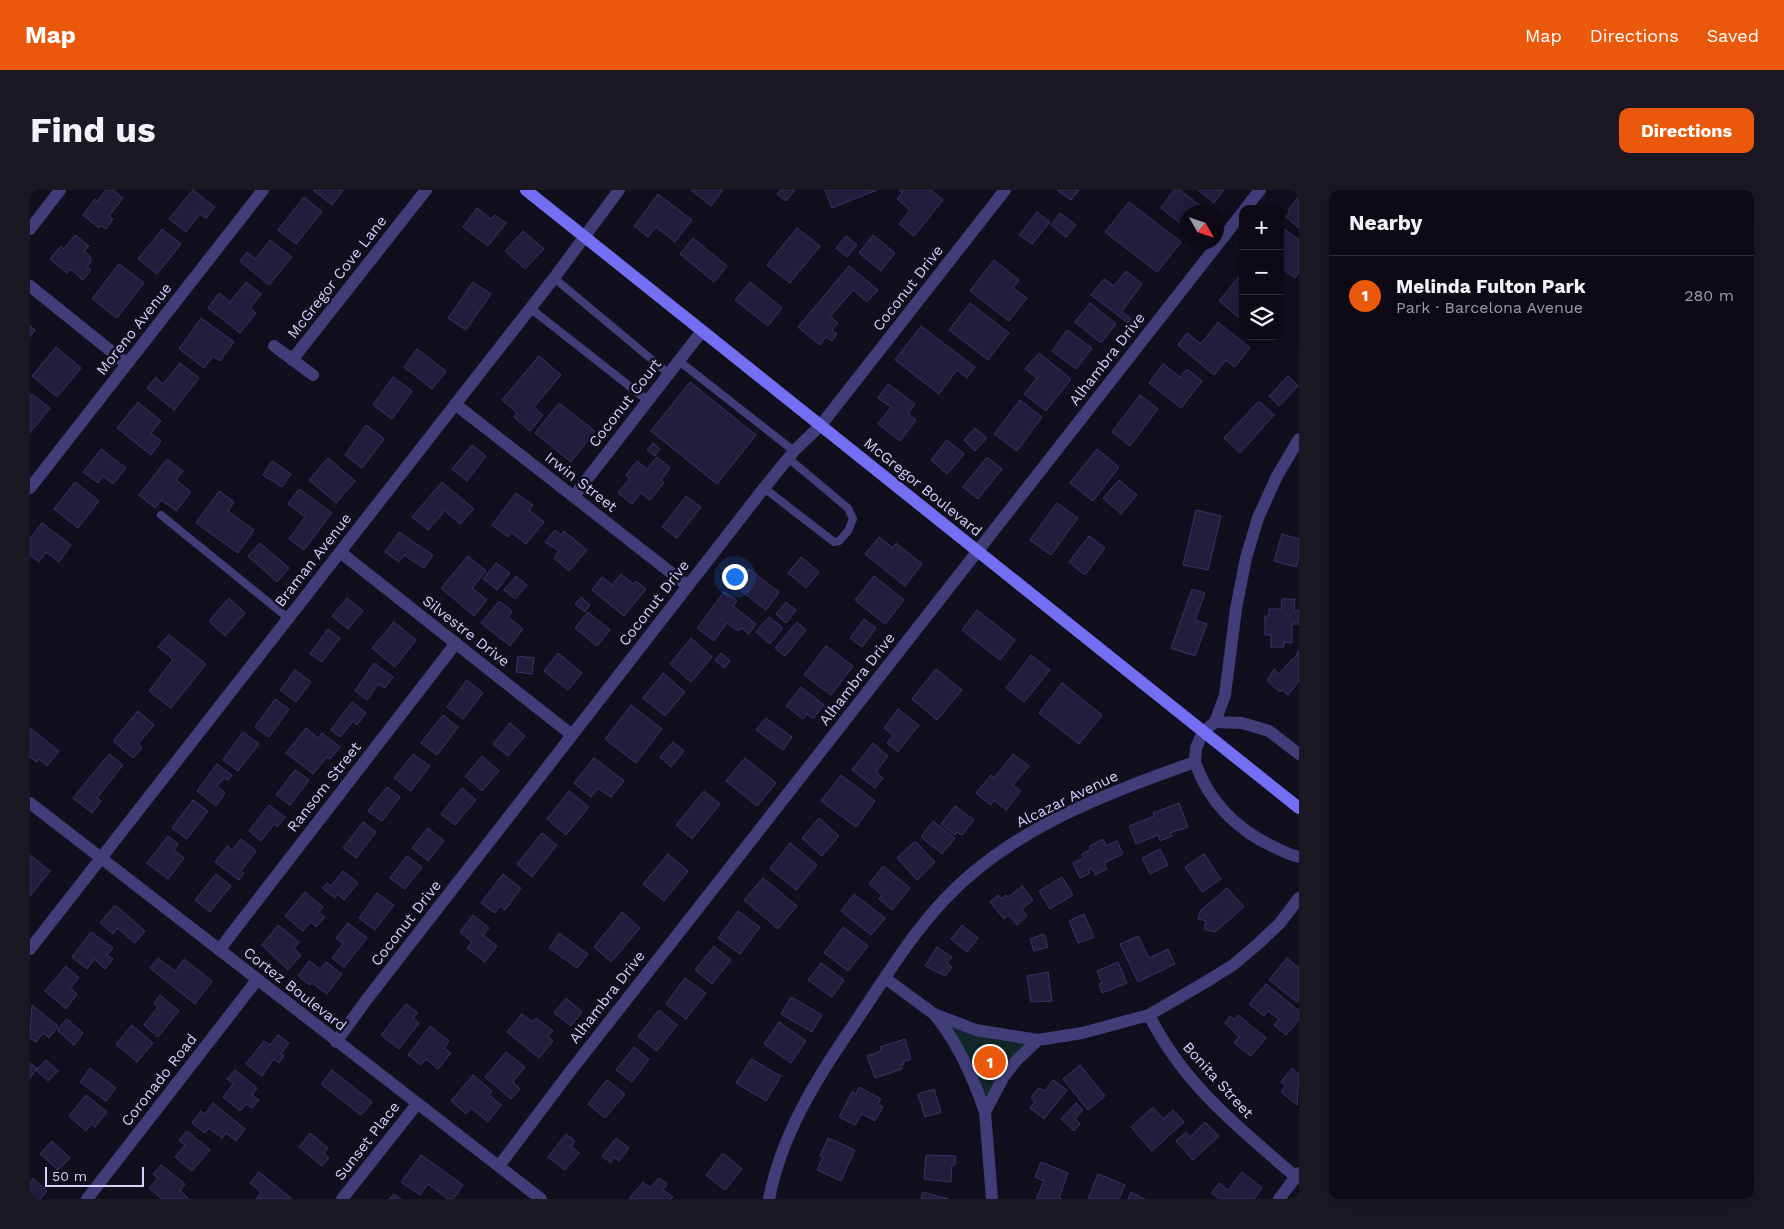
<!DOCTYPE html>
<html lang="en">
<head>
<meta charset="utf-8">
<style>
  body { margin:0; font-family:"Work Sans",sans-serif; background:#1b1823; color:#f1f3f6 }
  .controls { position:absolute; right:15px; top:15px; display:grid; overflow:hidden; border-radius:10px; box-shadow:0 5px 20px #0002 }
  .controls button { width:45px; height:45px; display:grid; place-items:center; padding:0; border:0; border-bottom:1px solid #2d2b35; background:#0d0a16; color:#f1f3f6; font:25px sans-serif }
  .compass { position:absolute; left:1149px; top:15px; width:45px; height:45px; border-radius:50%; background:#0d0a16; box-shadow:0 5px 20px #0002; rotate:129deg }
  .scale { position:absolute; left:15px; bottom:12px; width:99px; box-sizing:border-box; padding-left:5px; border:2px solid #d5cffb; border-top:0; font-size:14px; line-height:18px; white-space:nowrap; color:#d5cffb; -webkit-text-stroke:4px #110e1e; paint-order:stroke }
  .you { position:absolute; left:704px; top:386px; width:18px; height:18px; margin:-12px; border:4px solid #fff; border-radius:50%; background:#1a73e8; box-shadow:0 0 0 8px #1a73e833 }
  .badge { display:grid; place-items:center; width:32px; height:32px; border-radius:50%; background:#ea580c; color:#fff; font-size:16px; font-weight:700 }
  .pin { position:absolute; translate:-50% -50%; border:2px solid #fff; box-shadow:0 1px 5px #0006 }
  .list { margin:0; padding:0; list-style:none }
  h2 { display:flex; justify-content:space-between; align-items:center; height:65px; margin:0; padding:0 20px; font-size:21px }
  h2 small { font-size:16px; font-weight:400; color:#9a9aa1 }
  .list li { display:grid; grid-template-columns:32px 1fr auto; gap:15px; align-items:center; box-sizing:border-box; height:80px; padding:0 20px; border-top:1px solid #2d2b35 }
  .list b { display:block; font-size:19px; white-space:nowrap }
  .list p { margin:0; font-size:16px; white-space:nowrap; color:#9a9aa1 }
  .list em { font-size:16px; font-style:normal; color:#9a9aa1 }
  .icon { flex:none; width:28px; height:28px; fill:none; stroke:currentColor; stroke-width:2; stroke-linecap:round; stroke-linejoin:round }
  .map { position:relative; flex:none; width:1269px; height:1009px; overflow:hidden; border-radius:10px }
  header { display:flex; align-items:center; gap:30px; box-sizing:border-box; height:70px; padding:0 25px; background:#ea580c; color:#fff }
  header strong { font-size:24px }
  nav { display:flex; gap:28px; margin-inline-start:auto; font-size:18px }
  .intro { display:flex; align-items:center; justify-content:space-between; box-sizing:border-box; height:120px; padding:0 30px }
  h1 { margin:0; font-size:35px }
  .button { padding:12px 22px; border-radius:10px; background:#ea580c; color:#fff; font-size:18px; font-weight:700 }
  main { display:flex; gap:30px; padding:0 30px }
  aside { flex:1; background:#0d0a16; border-radius:10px; box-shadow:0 5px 20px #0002 }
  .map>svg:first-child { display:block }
  .green { fill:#122727 }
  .building { fill:#231c3d; stroke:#3c3067 }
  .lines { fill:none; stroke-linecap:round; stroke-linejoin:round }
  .lane { stroke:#403d79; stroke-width:8 }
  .street { stroke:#403d79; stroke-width:12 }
  .secondary { stroke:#746ef2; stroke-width:12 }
  .labels { text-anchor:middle; stroke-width:5; stroke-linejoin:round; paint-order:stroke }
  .street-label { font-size:15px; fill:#d5cffb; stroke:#110e1e }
</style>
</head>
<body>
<header>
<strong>Map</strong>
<nav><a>Map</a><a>Directions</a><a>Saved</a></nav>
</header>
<div class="intro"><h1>Find us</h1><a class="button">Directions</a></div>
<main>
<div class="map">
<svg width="1269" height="1009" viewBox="0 0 1269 1009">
  <rect width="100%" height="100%" fill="#110e1e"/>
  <path class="green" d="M912,835L1008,850L955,922Z"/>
  <path class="building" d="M76,0H83L93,8L79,26L83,29L76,39L71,35L69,38L53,25L65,9L67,11Z
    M163,0L185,17L176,28L170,24L156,42L139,29Z
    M283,0H313L302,15Z
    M661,0H693L681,16Z
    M751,0H765L756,11L747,4Z
    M795,0H847L802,18Z
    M869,0H901L913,10L884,46L869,34L880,20L867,9L872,3Z
    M1027,0H1049L1041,10Z
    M1144,0H1150L1175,19L1172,22H1156V38L1131,18Z
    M1168,0H1194L1184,13Z
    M628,4L662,30L645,52L626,37L618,47L604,36Z
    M1269,6V38L1256,27L1260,22L1258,20Z
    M274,7L292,22L266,54L248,40Z
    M1099,12L1151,52L1127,82L1075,42Z
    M447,18L461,29L465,25L476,33L458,56L433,37Z
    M1007,22L1020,32L1002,54L989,45Z
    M1030,23L1046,35L1036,47L1021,35Z
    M1250,36L1269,50V82L1265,88L1250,77Z
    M767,38L790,56L760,93L737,75Z
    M132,39L151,54L127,84L108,69Z
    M493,41L514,59L495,79L475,61Z
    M45,45L59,56L54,61L60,66L61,71L57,77L61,80L53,90L40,79L37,83L20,69L31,56L34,59Z
    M843,45L865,63L851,81L829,63Z
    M816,46L827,55L817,67L806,58Z
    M663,48L697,76L684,92L650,64Z
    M240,50L262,67L239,95L210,71L217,62L225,69Z
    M964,70L989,90L983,98L997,108L979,131L940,101Z
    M89,74L114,93L87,128L62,109Z
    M819,76L848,100L837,112L823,100L800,127L808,133L802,140L807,144L802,151L796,147L790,155L768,137Z
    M1096,81L1112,94L1092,121L1101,129L1098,133L1061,105L1074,89L1084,96Z
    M1213,82V131L1189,111Z
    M216,92L231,104L220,118L226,123L210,143L178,118L189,103L200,112Z
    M443,92L461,104L436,140L418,128Z
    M720,92L752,118L738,136L705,110Z
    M940,113L979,143L958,170L919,140Z
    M1060,113L1086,134L1071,153L1045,132Z
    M171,128L204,152L190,171L183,166L174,178L149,159Z
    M1188,132L1220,158L1205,177L1196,170L1184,185L1148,155L1157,143L1171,154Z
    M0,136L5,140L0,147Z
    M891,136L945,177L937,188L927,180L909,204L865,170Z
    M1037,140L1062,158L1046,179L1022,161Z
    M26,157L51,178L27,207L2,186Z
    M387,159L416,181L402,199L374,177Z
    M1009,163L1041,189L1016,221L994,204L1007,188L995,179Z
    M509,166L531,185L504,217L513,225L500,241L484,227L487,223L472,210Z
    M150,173L169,188L144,220L117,198L126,187L133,194Z
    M1133,174L1150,187L1157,179L1172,191L1151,218L1119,193Z
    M1258,186L1268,196L1249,216L1239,206Z
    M363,187L382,201L362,229L343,215Z
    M660,192L726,245L687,294L621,241Z
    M858,194L885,214L878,224L886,230L870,251L848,234L861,217L848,208Z
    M2,204L20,218L0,243V207Z
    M1110,205L1128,219L1100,256L1082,242Z
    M990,210L1012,227L987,261L964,244Z
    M1229,211L1244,225L1210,263L1194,248Z
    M108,212L131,231L121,243L131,251L121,265L87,238Z
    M529,213L565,241L541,272L505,243Z
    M336,235L354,249L332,278L315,265Z
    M945,238L957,248L945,261L934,250Z
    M917,250L934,264L917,284L901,270Z
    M623,253L630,259L625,266L617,260Z
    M442,255L456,266L437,291L422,279Z
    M71,259L96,278L83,294L73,286L68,293L53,282Z
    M1067,259L1089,277L1063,311L1040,293Z
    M627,267L640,278L631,290L634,293L620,310L611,303L602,314L588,303L600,288L596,285L607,271L617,279Z
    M957,267L972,279L948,309L933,297Z
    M298,268L325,291L306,313L279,290Z
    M137,269L153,281L146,290L161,302L146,321L132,310L125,318L109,305Z
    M242,271L261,284L252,297L233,285Z
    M1089,290L1107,305L1091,324L1073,308Z
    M45,292L69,311L48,338L24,319Z
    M412,292L444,319L430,334L415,321L398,340L382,327Z
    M269,299L302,323L274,360L259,349L275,327L258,314Z
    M189,301L204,312L198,321L224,340L208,363L166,333Z
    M486,303L503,315L499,320L514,332L496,354L481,342L478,347L462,335Z
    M656,306L671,317L647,348L632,337Z
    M1027,313L1048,328L1021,365L1000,350Z
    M1166,320L1191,326L1178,380L1153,375Z
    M12,333L41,355L29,372L16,362L9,372L0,365V349Z
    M525,340L531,345L534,341L557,360L539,381L524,368L529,361L515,352Z
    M369,342L403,365L394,378L374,365L369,372L355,362Z
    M1252,344L1269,349V367L1266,377L1244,371Z
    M1059,346L1075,358L1055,385L1039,372Z
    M849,347L863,358L866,353L892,374L875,396L835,364Z
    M230,353L259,378L247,392L218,366Z
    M438,366L456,381L442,398L457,410L444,426L411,398Z
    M771,367L789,382L776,398L758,383Z
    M466,373L480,383L467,400L453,389Z
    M719,379L749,402L736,420L706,397Z
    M591,384L603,394L606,391L616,399L594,426L562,400L572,387L582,395Z
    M486,386L497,395L485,409L474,400Z
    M844,386L874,410L855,434L825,410Z
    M1162,399L1175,403L1165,430L1177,434L1165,466L1141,458Z
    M694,402L707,411L703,416L726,434L719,444L711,438L708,441L697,433L684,451L667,438Z
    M551,407L560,415L555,422L545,414Z
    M199,408L215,423L195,446L179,431Z
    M317,408L333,421L318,439L302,426Z
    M1252,409H1265L1264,421H1269V434H1262V453L1254,452V457H1241V445H1235V426H1239V419H1251Z
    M469,411L482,421L478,427L493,439L480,456L451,433Z
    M756,412L766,420L756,433L746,424Z
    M947,420L985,450L970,470L932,440Z
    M558,422L580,440L567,456L545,438Z
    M739,427L753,438L740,454L726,442Z
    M834,429L846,438L832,457L820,448Z
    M364,432L386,450L365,477L342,458Z
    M767,432L776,440L755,466L745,458Z
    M298,439L310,448L292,472L280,464Z
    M139,445L176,474L141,518L119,501L143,469L128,457Z
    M661,448L682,467L661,492L640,474Z
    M796,456L823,476L801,505L774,485Z
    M1269,459V491L1258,505L1252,500L1250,502L1237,491L1244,479L1249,484L1262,469L1264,470Z
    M528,463L552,483L538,500L514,481Z
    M691,463L700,471L694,478L685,470Z
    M1001,465L1020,480L994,512L976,498Z
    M488,466L504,468L502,484L486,482Z
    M344,473L363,487L355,498L348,494L337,510L325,501Z
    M906,479L932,500L907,530L882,509Z
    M265,480L281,492L266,512L250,500Z
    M633,483L655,502L635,526L613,508Z
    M437,490L453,503L433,529L417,517Z
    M1032,493L1072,525L1049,554L1009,523Z
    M771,497L794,515L783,529L777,524L773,529L756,516Z
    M245,509L259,519L239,547L225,537Z
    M322,512L336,523L327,535L323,531L310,547L301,540Z
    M601,515L632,539L606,573L575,549Z
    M868,519L889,535L868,562L857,553L863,545L854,538Z
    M108,521L124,535L108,554L112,558L103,568L83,551Z
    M413,525L428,537L407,565L391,553Z
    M736,528L762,547L753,560L726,540Z
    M480,533L495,546L478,566L463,554Z
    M0,538L29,561L17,576L9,569L7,572L0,567Z
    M276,538L288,548L292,543L310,557L300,569L297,567L283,584L256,563Z
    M213,542L229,554L208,581L193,570Z
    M643,552L654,561L641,577L630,567Z
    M843,553L858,566L846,582L853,588L845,598L822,580Z
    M79,564L93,575L67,608L71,611L62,623L43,608Z
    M383,564L400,576L381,601L364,588Z
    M983,564L999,576L983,595L991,601L976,620L964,610L961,615L946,603L961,585L964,588Z
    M452,566L469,581L452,601L435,586Z
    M564,568L594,591L581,607L568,598L561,607L544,593Z
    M715,568L746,593L727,616L696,591Z
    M187,574L202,585L198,590L194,588L187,596L195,603L186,616L167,601Z
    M265,580L279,590L260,615L246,605Z
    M811,585L845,611L826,637L791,611Z
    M357,597L370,607L352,631L338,621Z
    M432,598L446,610L425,635L411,624Z
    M539,601L559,617L536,645L517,629Z
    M674,601L690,614L662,649L646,635Z
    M163,610L178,621L157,649L142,638Z
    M1149,613L1158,637L1140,643L1142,646L1130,651L1128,645L1106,654L1099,636L1124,626L1123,623Z
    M239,615L255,627L247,637L244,634L231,651L219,641Z
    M925,616L944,630L932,645L927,642L925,645L911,634Z
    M789,628L809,646L792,666L772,648Z
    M903,631L925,648L912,664L891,647Z
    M333,632L346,642L326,668L313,658Z
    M398,638L414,651L398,671L382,658Z
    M512,643L527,655L502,687L487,674Z
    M138,646L148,654L144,660L154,668L138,689L117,673Z
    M211,649L226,661L211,681L214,683L209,690L185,672L197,656L202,660Z
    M1073,649L1076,656L1087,651L1093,664L1074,673L1077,679L1065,685L1062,678L1058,680L1060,683L1050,688L1043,673L1054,668L1052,664L1061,659L1060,656Z
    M885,651L905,672L887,690L867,668Z
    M760,653L787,675L766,700L740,679Z
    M1130,659L1138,675L1120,684L1112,668Z
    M638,664L658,681L634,711L613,694Z
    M1174,664L1191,689L1172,702L1155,677Z
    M0,665L20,681L0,706Z
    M377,666L392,677L375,699L360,688Z
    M853,676L880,698L862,720L849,709L852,705L839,694Z
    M313,681L328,693L314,710L308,704L305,708L292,698L297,693L301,696Z
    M186,684L201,696L180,722L165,710Z
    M473,684L491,698L475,720L470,716L465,723L451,713Z
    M1032,687L1043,705L1020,719L1009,701Z
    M733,688L767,716L748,739L714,710Z
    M992,696L1003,710L992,719L997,726L987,735L979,725L974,729L960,712L968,705L971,709L976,705L978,707Z
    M1197,698L1214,717L1185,742L1174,739L1176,731L1168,729L1170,721Z
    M275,702L293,717L289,722L295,727L286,737L281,732L273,741L255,726Z
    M347,703L364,715L345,740L329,728Z
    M824,704L855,728L841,745L811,721Z
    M85,715L115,741L105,753L87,738L83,744L70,733Z
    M708,721L730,737L710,764L688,748Z
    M592,722L610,738L581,772L564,757Z
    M1054,724L1064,747L1048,753L1039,731Z
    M443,725L459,738L453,745L467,756L455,772L437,758L442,752L430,742Z
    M318,733L337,748L314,777L302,768L313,754L306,748Z
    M248,735L269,752L264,759L271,765L258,780L232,755Z
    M932,735L948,748L937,762L921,749Z
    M813,737L838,756L818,781L794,763Z
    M61,742L83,758L77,765L83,769L75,779L64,769L57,779L42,767Z
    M529,743L558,764L547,778L519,758Z
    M1014,744L1018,757L1004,761L1000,749Z
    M1108,746L1119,768L1138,759L1145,774L1108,792L1090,754Z
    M684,756L701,770L682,794L665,780Z
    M907,757L922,767L917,773L922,777L915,786L895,776Z
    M128,768L145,781L154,769L182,791L165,814L120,778Z
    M1257,768L1269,778V809L1267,812L1239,790Z
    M279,771L290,779L296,772L312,784L297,804L282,793L280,795L268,786Z
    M1088,772L1097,793L1072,803L1069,794L1072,793L1067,781Z
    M791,773L814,790L802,807L778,790Z
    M36,776L49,788L40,798L47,804L36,819L15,801Z
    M1018,782L1022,811L1001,812L997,786Z
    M655,788L676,803L656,829L636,814Z
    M1236,794L1269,821V830L1256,845L1244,835L1249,829L1238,821L1234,826L1219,814Z
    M130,805L149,821L128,847L114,835L128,817L124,813Z
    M761,807L792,825L782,842L751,824Z
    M536,808L552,822L541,836L524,823Z
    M376,814L388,823L383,828L389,833L369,859L351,845Z
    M2,815L28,836L19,848L13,843L6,852L0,848Z
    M629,820L647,835L627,861L608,846Z
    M492,824L502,832L506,828L523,841L518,847L523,851L509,868L477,842Z
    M1208,825L1236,848L1221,866L1204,853L1209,847L1195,833L1200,826L1205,830Z
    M37,829L53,843L44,855L27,840Z
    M749,832L776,851L761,873L734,854Z
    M102,835L123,853L107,872L86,854Z
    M400,836L419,851L414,858L421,863L408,879L396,869L391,875L378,865Z
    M248,845L259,853L251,864L254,866L249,873L244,869L232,886L216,874L234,851L240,855Z
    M875,849L881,869L873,872L874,874L871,875L872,879L845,888L837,866L851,861L850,857Z
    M604,857L619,869L602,892L586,880Z
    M476,862L495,877L483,892L490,899L481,909L455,887Z
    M721,869L751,886L736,911L706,893Z
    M16,870L28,881L18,891L6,880Z
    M0,873L7,878L0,888Z
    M1050,875L1075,906L1058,920L1033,889Z
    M60,878L86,898L76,911L50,892Z
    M1262,878L1269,884L1267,915L1251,902L1256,895L1251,892Z
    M205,880L227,898L222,905L229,910L222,918L216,914L210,921L193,907L203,894L197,889Z
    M302,880L342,912L331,925L291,894Z
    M443,885L462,901L459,905L471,915L458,932L441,918L436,924L421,911Z
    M577,890L595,904L575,928L558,914Z
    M1023,890L1037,900L1014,929L1000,918L1005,911L1001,908L1008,898L1015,901Z
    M829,897L851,909L848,914L853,917L845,931L832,924L825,935L809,927L822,902L826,904Z
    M904,899L911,922L895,927L888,904Z
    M56,905L77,922L65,937L61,934L56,941L39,926Z
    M183,913L215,939L206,951L196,943L192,948L179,938L175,943L162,933L171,921L175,924Z
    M1046,913L1053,920L1045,929L1050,934L1044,941L1031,929Z
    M1123,917L1133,929L1143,920L1154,932L1122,961L1101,937Z
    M1175,932L1189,946L1163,970L1146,951L1156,942L1160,947Z
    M157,941L180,960L162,981L145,967L155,955L149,950Z
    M280,943L298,958L294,963L299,968L292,976L269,957Z
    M536,944L545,951L541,956L549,963L535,980L518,967Z
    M586,948L599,958L589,971L584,967L581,973L572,966Z
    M798,948L825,960L811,991L787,980L793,967L790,966Z
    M22,951L40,968L28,980L10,964Z
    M693,963L712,979L695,1000L676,985Z
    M391,965L433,995L423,1009H418L398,994L390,1005L371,992Z
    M896,965L926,966L925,975H922L921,992L894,989Z
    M1011,972L1038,983L1029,1008L1032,1009H1006L1014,991L1005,987Z
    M131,975L155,994L150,1001L158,1008L157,1009H132L119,998L128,988L123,984Z
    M229,982L262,1009H226L231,1002L220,993Z
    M1212,982L1232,998L1224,1009H1190L1181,1003L1189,993L1198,1000Z
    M1068,984L1095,995L1089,1009H1058Z
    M3,988L17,1001L10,1009H6L0,1004V992Z
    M629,988L637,994L633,1000L643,1007L641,1009H599L613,992L620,998Z
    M893,1002L918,1009H891Z
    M1101,1002L1115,1009H1098Z
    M364,1004L371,1009H359Z"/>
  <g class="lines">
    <path class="lane" d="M524,88L638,183
      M500,118L617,210
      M649,171L764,261
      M734,298L804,352L809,351L818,341L823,329L818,318L758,268
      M131,325L258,428"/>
    <path class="street" d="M1215,19L1230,0
      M0,39L30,0
      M0,96L97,174
      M244,156L283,185
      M262,170L396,0
      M425,214L658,396
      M0,298L233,0
      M544,306L672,141
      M310,362L542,545
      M1185,532L1212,533L1239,541L1269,564
      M1165,572C1178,611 1207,640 1244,657C1252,661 1260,665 1269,667
      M0,613L511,1009
      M0,759L524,88L589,0
      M189,760L426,453
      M855,788L904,824L946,840L1008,850L1052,843L1119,825L1179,790L1203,775L1229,753L1250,733L1269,708
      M904,824C928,852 943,887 955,922
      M1119,825C1154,895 1209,938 1266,987
      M306,852L334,813L734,298L764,261L791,235L975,0
      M469,976L539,883L1213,22
      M57,1009L227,790
      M312,1009L387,914
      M739,1009C751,946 786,889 822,837C852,793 879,747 915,709C981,639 1076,603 1165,572L1166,558L1173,542L1185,532L1195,505L1206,419L1216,368L1228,328L1247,286L1269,249
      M962,1009L955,922L974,886L986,871L1008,850
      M1249,1009L1269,983"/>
    <path class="secondary" d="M496,0L1269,618"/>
  </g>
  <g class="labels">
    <g class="street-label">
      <text transform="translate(307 87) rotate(-52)" y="5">McGregor Cove Lane</text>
      <text transform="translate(878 98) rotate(-52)" y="5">Coconut Drive</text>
      <text transform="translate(104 139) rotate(-52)" y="5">Moreno Avenue</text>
      <text transform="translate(1077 169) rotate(-52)" y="5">Alhambra Drive</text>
      <text transform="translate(595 213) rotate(-52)" y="5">Coconut Court</text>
      <text transform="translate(551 292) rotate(38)" y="5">Irwin Street</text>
      <text transform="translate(893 297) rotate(39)" y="5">McGregor Boulevard</text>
      <text transform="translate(283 370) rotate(-52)" y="5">Braman Avenue</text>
      <text transform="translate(624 413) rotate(-52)" y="5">Coconut Drive</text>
      <text transform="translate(436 441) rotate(38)" y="5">Silvestre Drive</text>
      <text transform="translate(827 489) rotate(-52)" y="5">Alhambra Drive</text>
      <text transform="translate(294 597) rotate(-52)" y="5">Ransom Street</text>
      <text transform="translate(1037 609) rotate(-26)" y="5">Alcazar Avenue</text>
      <text transform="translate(376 733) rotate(-52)" y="5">Coconut Drive</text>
      <text transform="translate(265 799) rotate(38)" y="5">Cortez Boulevard</text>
      <text transform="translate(577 807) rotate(-52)" y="5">Alhambra Drive</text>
      <text transform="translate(129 890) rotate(-52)" y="5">Coronado Road</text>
      <text transform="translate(1188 890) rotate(48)" y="5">Bonita Street</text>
      <text transform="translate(337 951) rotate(-52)" y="5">Sunset Place</text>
    </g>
  </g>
</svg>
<div class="controls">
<button>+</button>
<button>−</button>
<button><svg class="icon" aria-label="layers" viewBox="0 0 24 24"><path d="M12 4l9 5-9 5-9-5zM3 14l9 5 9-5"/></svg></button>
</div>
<svg class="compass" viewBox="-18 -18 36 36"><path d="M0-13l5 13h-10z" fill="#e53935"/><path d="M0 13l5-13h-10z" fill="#9a9aa1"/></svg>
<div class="scale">50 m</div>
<div class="you"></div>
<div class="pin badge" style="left:960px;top:872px">1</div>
</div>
<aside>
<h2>Nearby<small></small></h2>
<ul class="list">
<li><span class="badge">1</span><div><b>Melinda Fulton Park</b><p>Park · Barcelona Avenue</p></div><em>280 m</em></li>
</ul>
</aside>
</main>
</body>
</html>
